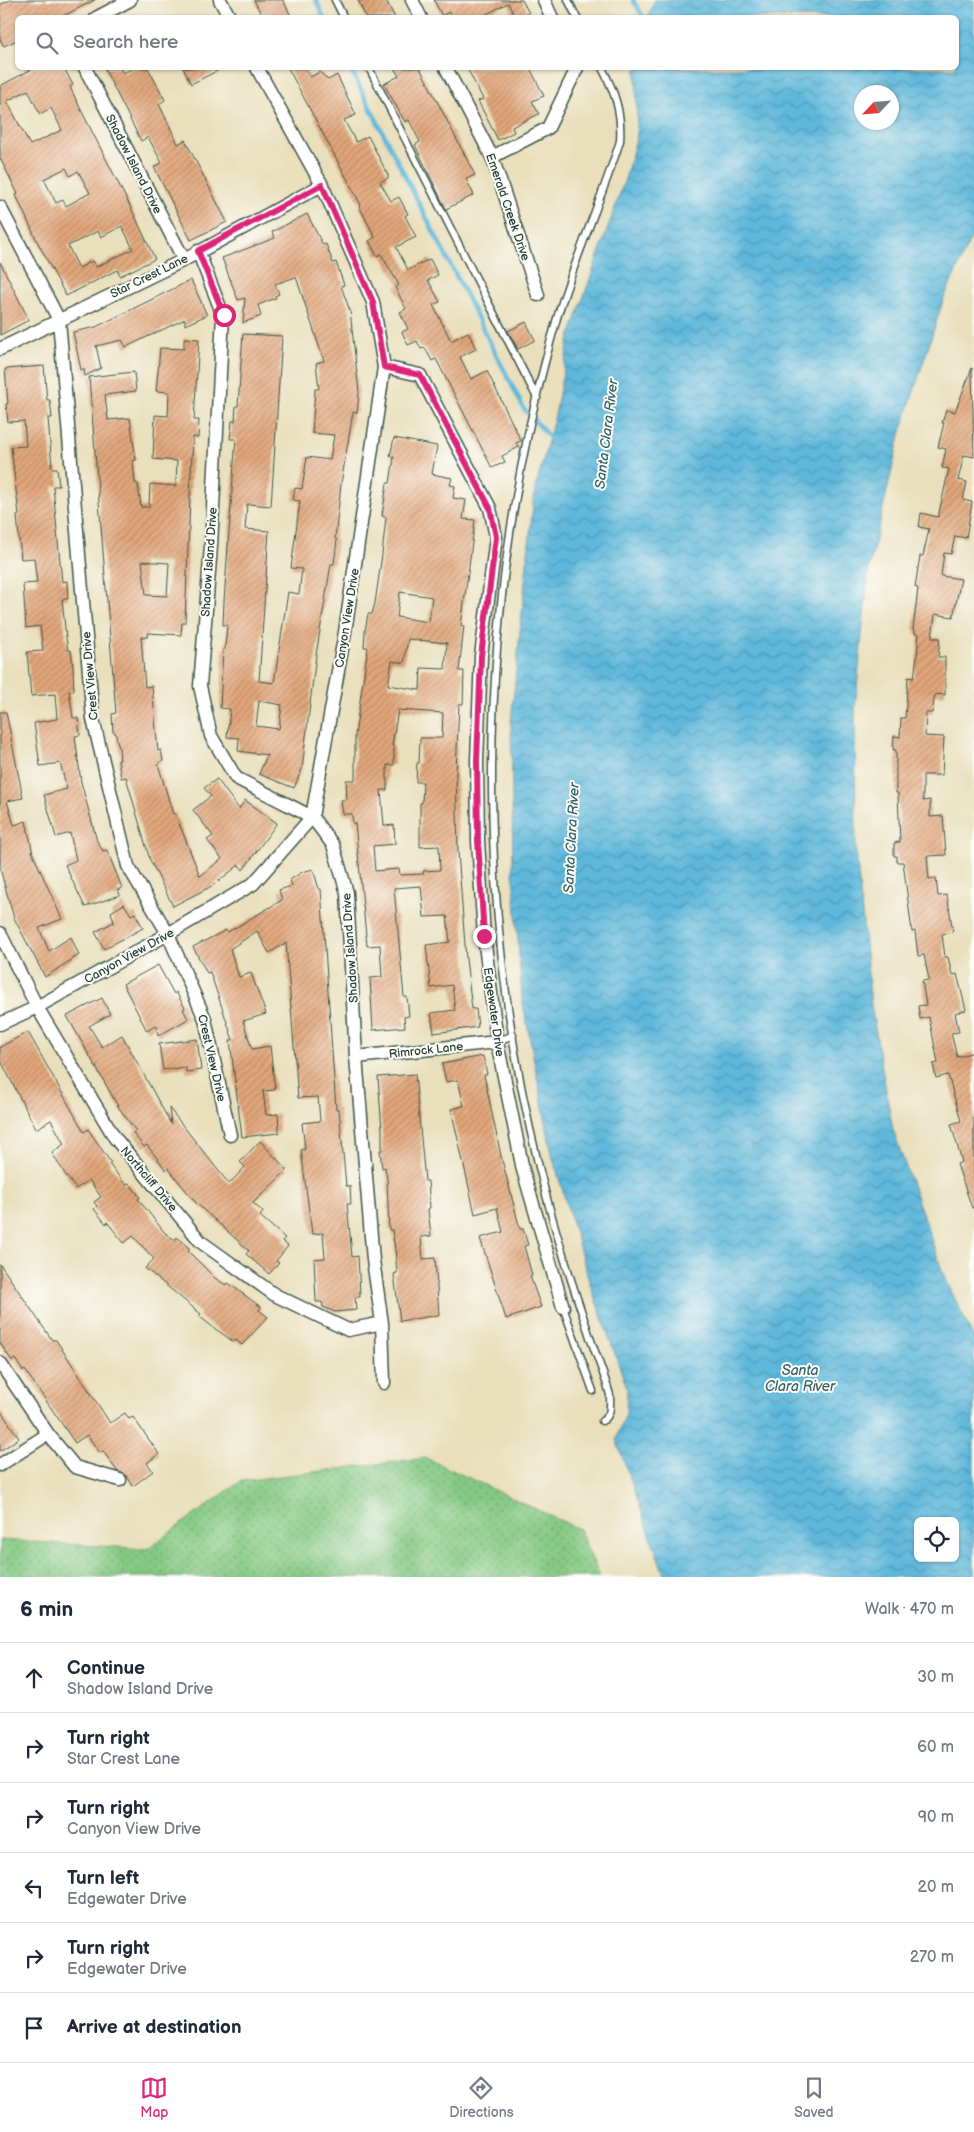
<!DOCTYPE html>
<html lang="en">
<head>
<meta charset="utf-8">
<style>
  body { margin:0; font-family:"Balsamiq Sans",sans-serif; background:#f6f6f7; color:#1f2937 }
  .controls { position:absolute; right:15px; bottom:15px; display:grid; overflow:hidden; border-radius:8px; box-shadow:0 1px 4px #0004 }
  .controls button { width:45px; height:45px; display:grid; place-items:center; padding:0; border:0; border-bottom:1px solid #e0e1e3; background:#fff; color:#1f2937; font:25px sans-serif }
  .compass { position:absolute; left:854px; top:85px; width:45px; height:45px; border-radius:50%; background:#fff; box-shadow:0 1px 4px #0004; rotate:244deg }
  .stop { position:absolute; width:15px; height:15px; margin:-11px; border:4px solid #db2777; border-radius:50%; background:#fff }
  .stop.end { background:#db2777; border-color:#fff; box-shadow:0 1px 5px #0008 }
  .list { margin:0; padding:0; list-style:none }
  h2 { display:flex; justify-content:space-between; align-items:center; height:65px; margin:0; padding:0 20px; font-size:21px }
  h2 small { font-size:16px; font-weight:400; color:#747a83 }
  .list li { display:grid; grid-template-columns:32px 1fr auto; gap:15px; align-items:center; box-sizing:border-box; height:70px; padding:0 20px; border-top:1px solid #e0e1e3 }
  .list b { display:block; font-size:19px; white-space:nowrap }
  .list p { margin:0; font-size:16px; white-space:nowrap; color:#747a83 }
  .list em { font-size:16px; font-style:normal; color:#747a83 }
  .icon { flex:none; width:28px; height:28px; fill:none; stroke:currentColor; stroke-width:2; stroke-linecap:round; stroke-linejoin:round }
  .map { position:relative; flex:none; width:974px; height:1577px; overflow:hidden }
  .search { position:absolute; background:#fff; box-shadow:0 1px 4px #0004; left:15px; right:15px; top:15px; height:55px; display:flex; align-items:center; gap:12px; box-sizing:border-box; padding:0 18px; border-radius:8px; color:#747a83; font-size:19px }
  .sheet { height:485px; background:#fff }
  nav { display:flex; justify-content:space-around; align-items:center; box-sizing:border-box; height:70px; border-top:1px solid #e0e1e3; background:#fff; font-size:14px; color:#747a83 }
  nav a { display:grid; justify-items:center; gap:2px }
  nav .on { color:#db2777 }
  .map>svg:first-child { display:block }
  .grass { fill:url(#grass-dots); stroke:#51825b }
  .water { fill:url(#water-waves); stroke:#3e7a88; fill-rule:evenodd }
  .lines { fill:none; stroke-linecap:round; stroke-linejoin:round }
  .stream { stroke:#5eb8db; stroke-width:4.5 }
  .building { fill:url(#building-hatch); fill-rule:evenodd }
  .service-casing { stroke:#3d5548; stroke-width:9 }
  .minor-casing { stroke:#3d5548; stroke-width:15 }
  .service { stroke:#fff; stroke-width:6 }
  .minor { stroke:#fff; stroke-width:12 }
  .route { stroke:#db2777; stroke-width:6 }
  .labels { text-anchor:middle; stroke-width:4; stroke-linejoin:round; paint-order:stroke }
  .street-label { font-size:12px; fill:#1f3d34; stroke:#fdfcf7 }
  .water-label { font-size:14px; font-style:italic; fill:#326266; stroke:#fdfcf7 }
</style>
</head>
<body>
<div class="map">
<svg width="974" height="1577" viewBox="0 0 974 1577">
  <defs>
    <pattern id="grass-dots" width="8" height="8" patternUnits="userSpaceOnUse" patternTransform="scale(1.25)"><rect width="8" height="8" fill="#83c882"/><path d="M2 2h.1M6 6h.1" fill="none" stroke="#6ba46b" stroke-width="1.8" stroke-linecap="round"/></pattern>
    <pattern id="water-waves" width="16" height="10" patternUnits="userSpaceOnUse" patternTransform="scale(1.25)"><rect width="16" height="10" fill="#5eb8db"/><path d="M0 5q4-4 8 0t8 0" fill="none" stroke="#4d97b2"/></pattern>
    <pattern id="building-hatch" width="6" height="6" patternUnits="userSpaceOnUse" patternTransform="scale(1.25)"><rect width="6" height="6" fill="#e2a67a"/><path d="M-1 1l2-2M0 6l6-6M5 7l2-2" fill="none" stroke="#b78865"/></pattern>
  </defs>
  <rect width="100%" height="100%" fill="#fdfcf7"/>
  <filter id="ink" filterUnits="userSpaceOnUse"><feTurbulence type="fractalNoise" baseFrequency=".02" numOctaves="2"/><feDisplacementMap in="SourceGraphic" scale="10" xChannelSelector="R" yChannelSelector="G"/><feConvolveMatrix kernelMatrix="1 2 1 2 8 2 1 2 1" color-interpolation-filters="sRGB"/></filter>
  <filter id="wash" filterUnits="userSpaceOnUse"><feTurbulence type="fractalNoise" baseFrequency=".0096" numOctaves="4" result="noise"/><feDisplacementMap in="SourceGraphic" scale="20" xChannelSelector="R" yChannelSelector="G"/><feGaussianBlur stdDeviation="1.12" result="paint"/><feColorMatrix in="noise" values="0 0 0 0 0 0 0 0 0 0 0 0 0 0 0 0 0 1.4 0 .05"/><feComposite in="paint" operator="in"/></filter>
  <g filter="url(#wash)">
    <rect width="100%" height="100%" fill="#e9dfbc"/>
    <path class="grass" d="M426,1458L579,1529L600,1577H0V1540L147,1549L241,1481Z"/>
    <path class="water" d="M655,0H974V231L943,301L900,435L868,573L855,709L856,852L871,1005L893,1130L943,1273L974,1339V1577H665L616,1439L626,1414L627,1388L590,1284L552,1155L522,998L513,871L511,721L534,494L555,415L570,336L626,176L637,135L636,68H956V18L647,17ZM862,92H892V122H862ZM918,1521H955V1558H918Z"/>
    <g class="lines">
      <path class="stream" d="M316,0L324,18
        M633,0L644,18
        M350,68L524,409L553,441"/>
    </g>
    <g id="blocks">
      <path class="building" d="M10,0H95L59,18H18L17,40L4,46L0,39V5Z
        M254,0H283L292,18H263Z
        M358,0H386L395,18H366Z
        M434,0H522L529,13L515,18L508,3L479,18H451L449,12L442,16Z
        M34,68H64L73,85L70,87L79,106L132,210L155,259L120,276L117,270L66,296L37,241L16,195L18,194L0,158V86ZM28,90L40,114L51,108L62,130L30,145L7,101ZM66,168L70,176L78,171L90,193L66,206L63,200L56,203L44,179ZM122,226L133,249L96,267L92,261L79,268L68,246L98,231L101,237Z
        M104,68H120L123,73L134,68H148L165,100L159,104L178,144L185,140L227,222L191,240L154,167L162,163L148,137L141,141Z
        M183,68H223L191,84Z
        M288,68H305L310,77L320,72L328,80L337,75L356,115L344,120L356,142L368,136L388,175V178L380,182L391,201L399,197L408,214L405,216L416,237L396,247L408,270L430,259L438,275L428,280L440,302L433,305L451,341L468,332L476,349L460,357L471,379L487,371L521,441L516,443L519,447L502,456L505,462L492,468L436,359L432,361L425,348L421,349L417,341L408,345L402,332L408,329L400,312L406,309L395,287L399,285L381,254L377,256L369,241L375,237L359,206L361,205Z
        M394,68H420L475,175L466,179L474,195L446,209L415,145L420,142L409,120L405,122L384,84L399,76Z
        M467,68H530L544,96L532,101L539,114L512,127L514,132L498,140L478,101L483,99Z
        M307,214L323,245L326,244L333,263L336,262L344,285L341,286L350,311L359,392L357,413L353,412L341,484L335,539L337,540L334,564H331L316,655L302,769L294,788L259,774L267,755L238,751L239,738L227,737L230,709L220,708L223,649H225L227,625H223L224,601L235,450L236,439H230L232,421H235L236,406H238L243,334L282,336L271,506L247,504L245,529L269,531L259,681L274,683L288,592L299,594L302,569L291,568L300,501L293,500L295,488L302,489L307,457L330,460L334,435L312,433L315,389H319L316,363L324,361L296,277L275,284L279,294L275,296L276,298L258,305L261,316L243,323L245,298L238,300L222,258L275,238L272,232ZM259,701L282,705L279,729L256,726Z
        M0,262L29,320L0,335Z
        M191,280L207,315L185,325V319L126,347L122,340L96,346L101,368L85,376L84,369L81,370L73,332L96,327Z
        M526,322L535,340L518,349L508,331Z
        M184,338L199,339L194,420H199L198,438L193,437L191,472L185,623H182L181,635L148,633V637H141L145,687L152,686L158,751L161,750L163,760L158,764L173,814L175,813L200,876L222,859L207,840L213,836L193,810L211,796L204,788L217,779L239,809L245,800L277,823L243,870L239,865L212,886L173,906L150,860L126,777L121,778L118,760H120L119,748L115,732H113L112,714L116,713L89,377L134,372L136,391L105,395L108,420L130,418L136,460L133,461L135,483L138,484L141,507H149L150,484L176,486L177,461L153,459L155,415L168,416L169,392L156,391L158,372L160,348L184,349ZM142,561L169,563L167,596L146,595Z
        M44,366L47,400H50L52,418H48L52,468H57L59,486H53L57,531L62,582L67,581L68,599H62L66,638L68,650H71L73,667L74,691H69L73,718H78L80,735L75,736L81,782L97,841L103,851L107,850L122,888L117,890L120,895L85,907L65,865L76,860L70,833L56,837L44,795L67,789L60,763L40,766L34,723L57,719L55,694L31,696L27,652L43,651L40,626L26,628L23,584L37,583L34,558L21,559L17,516L19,515L11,447L26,446L24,421L8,422L6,404L8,403L5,369Z
        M972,368L974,457L964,455L958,480L967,482L963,500L972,502L966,538L955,536L951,554L944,553L941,576L961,579L953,617L935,614L932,638H940L938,657H945V695L935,694L932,713H926L925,736L944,737L942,775H923V801L930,800V817L943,816L946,855L927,856L929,879L936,878L938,896L947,895L953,932L942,934L945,957H948L952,975L957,974L966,1010L955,1013L959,1032L951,1033L957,1057L974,1052V1208H972L957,1164L962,1162L951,1124L961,1121L948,1075L936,1078L933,1064L938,1063L929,1017L920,1019L918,1006L926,1005L922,981L929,980L924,955L918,956L915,931L912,932L903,862H897V856H894V843L900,842L898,793H896V750H893L894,736L900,737L901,718H905L908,677L914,678L917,656L919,634H915V630H913L918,588L915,587L920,556H923L929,529L919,527L921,513L938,517L949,469L942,468L946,449L938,447L944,423H942L946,410L955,412Z
        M394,438L437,446L432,474L452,478L450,485L455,486L453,498L466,500L463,519L475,520L461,626H464L459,671H464L463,704H459L456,773L458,851L466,959L472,1009H476L478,1027L434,1033L431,1013L455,1010L452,985L431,988L426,945L450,942L447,916L424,917L421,886L394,888L404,997H407L409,1016L404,1017L405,1027L373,1030L370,978L382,977L380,945L367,946L355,823L353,824L352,814H343L341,800L347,799L346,780H355V735L368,647H364L365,631L368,614H372L375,603L382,555L386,517L382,516L387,483H390L394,457L390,456ZM400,592L432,597L429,622L397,617ZM408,639L447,643L445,669L421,668L420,690L388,685L392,661L404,663ZM398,710L443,713L442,738H420L419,763H417L416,782H423L422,803H420V847L439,846L440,870L423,871L424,874L400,875L399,869L375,871L373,846L395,844L394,825L384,826L381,790H387V765H394V746H392Z
        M0,712H6L23,798L7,801L14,825L26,821L33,854L62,919L39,928L49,951L71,937L79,955L45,977L14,918L0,869Z
        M313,869L319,889H321L336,1109H339L346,1186H350L351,1204H347L351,1245L352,1257L358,1256L359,1274L360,1297H355L356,1310L335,1312L323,1307L322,1302H316L314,1259L325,1258L323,1233L312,1234L301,1150L305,1149L302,1123L320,1121L318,1097L298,1098L286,943L269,953L257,931L230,949L239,977L251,973L266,1014L243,1021L252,1049L270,1046L275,1090L263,1091L266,1115L278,1114L279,1128V1133L242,1137L230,1040H233L210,972L207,973L193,947L226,930L228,932L282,900L279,890L292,886L290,880L302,872Z
        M124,904L131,915L135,913L143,928L104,949L95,932L114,922L111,912Z
        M158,965L174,994L176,992L185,1008L183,1009L188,1019L158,1036L157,1025L147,1031L123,984Z
        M102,998L110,1014L89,1026L102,1047L122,1035L171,1124L169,1108L229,1184L245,1167L240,1162L260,1141L287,1170L253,1203L263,1212L260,1216L285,1238L282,1241L288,1246L276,1261L279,1263L269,1274L246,1254L249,1251L236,1239L196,1203L168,1168L166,1170L147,1145L144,1147L133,1133L136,1131L119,1108L67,1016Z
        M28,1032L84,1132L88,1129L111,1163L109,1164L126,1185L129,1183L140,1197L138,1199L165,1233L175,1240L177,1237L190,1249L188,1251L216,1279L226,1285L228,1283L261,1307L259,1310L268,1317L242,1345L236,1340L234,1342L214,1328L199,1316L201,1314L145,1268L154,1259L133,1236L124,1243L107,1222L106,1224L94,1209L97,1206L94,1202L101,1197L89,1180L76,1189L65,1174L52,1153L64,1144L51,1120L36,1129L0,1059V1047Z
        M197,1039L201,1070L186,1072V1067L163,1070L159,1044Z
        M483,1056L487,1074L484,1075L501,1156L520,1229H523L528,1245L524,1246L532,1275L530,1276L541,1307L506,1319L480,1238L503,1232L497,1208L475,1214L451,1109L464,1106L458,1080L446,1082L442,1064Z
        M415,1074L425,1181H428L430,1208L428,1209L431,1236L421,1237L423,1259L435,1258L439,1315L400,1321L394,1274L397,1273L395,1249L392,1230H389L387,1179L385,1167L382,1168L380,1150H382V1130L378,1077Z
        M0,1264L52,1340H56L110,1423L125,1413L129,1419L133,1417L159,1454L147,1463L153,1471L133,1486L126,1475L117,1471L103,1451L100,1453L87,1435L75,1443L25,1370L23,1371L15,1359L12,1361L0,1343Z
        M0,1410L19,1438L0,1451Z"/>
    </g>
  </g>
  <g filter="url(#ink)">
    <use href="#blocks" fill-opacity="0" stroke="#3d5548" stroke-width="1"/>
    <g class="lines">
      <g class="service-casing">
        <path id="service" d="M335,0L344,18
          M568,0L577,18
          M369,68L537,398
          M497,1042L513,1035
          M563,1307L593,1391
          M602,1421C612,1416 610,1405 610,1395C604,1373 594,1351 587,1328C569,1275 552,1222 539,1167C479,926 477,667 530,424C538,389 547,353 557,318C575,258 601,201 620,141C622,113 615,92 602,68"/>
      </g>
      <g class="minor-casing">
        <path id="minor" d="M220,0L230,18
          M412,0L421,18
          M544,0L552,18
          M96,18L130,0
          M85,68L184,260
          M446,68L492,157L538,295
          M492,157L548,128L577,68
          M0,207L59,320L93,719L128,866L168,934L205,1019L230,1135
          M198,251L223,315L211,546L200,686L211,736L236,778L312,817L333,845L347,893L356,1057L373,1260L382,1323L384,1383
          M0,349L184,260L322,185
          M384,367L420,375L490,508L496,537L481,656L477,761L478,841L484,936L497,1042L523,1170L563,1307
          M0,933L37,1007L115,1138L201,1242L275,1295L348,1330L382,1323
          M0,1024L37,1007L168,934L253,884L312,817L345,632L384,367L373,302L322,185L257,68
          M356,1057L497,1042
          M0,1363L48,1434L75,1467L120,1480
          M0,1465L48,1434"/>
      </g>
      <use href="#service" class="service"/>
      <use href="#minor" class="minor"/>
    </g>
  </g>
  <g class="lines" filter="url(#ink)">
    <path class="route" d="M224,315L198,251L322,185L373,302L384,367L420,375L490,508L496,537L481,656L477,761L478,841L484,936"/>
  </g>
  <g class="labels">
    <g class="street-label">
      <text transform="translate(134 164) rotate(63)" y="4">Shadow Island Drive</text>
      <text transform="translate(508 207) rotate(71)" y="4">Emerald Creek Drive</text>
      <text transform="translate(149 276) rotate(-26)" y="4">Star Crest Lane</text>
      <text transform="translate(209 562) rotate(-86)" y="4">Shadow Island Drive</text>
      <text transform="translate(347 618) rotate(-81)" y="4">Canyon View Drive</text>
      <text transform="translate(90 676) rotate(-95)" y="4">Crest View Drive</text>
      <text transform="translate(350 948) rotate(-94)" y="4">Shadow Island Drive</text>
      <text transform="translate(129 956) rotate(-29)" y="4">Canyon View Drive</text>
      <text transform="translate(494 1012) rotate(82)" y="4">Edgewater Drive</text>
      <text transform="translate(426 1050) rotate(-6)" y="4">Rimrock Lane</text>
      <text transform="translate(212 1058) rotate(77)" y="4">Crest View Drive</text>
      <text transform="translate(149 1179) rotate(50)" y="4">Northcliff Drive</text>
    </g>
    <g class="water-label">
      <text transform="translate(606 434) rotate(-83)" y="5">Santa Clara River</text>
      <text transform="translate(571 838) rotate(-87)" y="5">Santa Clara River</text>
      <text x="800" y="1375">Santa<tspan x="800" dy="16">Clara River</tspan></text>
    </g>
  </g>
</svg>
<div class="controls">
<button><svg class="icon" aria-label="locate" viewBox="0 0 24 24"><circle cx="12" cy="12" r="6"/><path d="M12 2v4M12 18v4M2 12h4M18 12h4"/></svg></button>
</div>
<svg class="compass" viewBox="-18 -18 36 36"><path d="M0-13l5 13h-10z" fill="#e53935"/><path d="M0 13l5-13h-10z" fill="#747a83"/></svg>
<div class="stop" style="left:224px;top:315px"></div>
<div class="stop end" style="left:484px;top:936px"></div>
<div class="search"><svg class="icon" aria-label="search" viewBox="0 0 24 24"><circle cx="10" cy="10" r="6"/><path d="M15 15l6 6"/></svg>Search here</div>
</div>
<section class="sheet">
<h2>6 min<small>Walk · 470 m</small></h2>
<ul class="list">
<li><svg class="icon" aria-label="ahead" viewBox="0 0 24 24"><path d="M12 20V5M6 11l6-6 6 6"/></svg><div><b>Continue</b><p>Shadow Island Drive</p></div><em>30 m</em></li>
<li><svg class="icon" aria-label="right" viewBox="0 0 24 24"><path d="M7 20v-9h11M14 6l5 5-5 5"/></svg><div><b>Turn right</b><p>Star Crest Lane</p></div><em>60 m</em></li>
<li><svg class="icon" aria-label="right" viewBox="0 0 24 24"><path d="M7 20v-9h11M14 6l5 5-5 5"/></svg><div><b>Turn right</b><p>Canyon View Drive</p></div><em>90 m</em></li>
<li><svg class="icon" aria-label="left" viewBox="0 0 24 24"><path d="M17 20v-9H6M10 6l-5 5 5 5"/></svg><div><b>Turn left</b><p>Edgewater Drive</p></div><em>20 m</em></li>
<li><svg class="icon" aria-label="right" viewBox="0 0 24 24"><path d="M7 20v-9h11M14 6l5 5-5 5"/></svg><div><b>Turn right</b><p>Edgewater Drive</p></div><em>270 m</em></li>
<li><svg class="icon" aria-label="arrive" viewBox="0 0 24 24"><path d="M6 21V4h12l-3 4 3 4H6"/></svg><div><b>Arrive at destination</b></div></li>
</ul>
</section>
<nav>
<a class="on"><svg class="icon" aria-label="map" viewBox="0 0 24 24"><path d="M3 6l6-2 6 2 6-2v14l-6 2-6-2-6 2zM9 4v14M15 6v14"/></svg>Map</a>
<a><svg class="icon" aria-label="directions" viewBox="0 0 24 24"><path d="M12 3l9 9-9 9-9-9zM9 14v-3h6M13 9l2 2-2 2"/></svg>Directions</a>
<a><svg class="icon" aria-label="saved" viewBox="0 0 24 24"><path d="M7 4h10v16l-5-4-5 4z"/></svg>Saved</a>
</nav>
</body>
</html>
